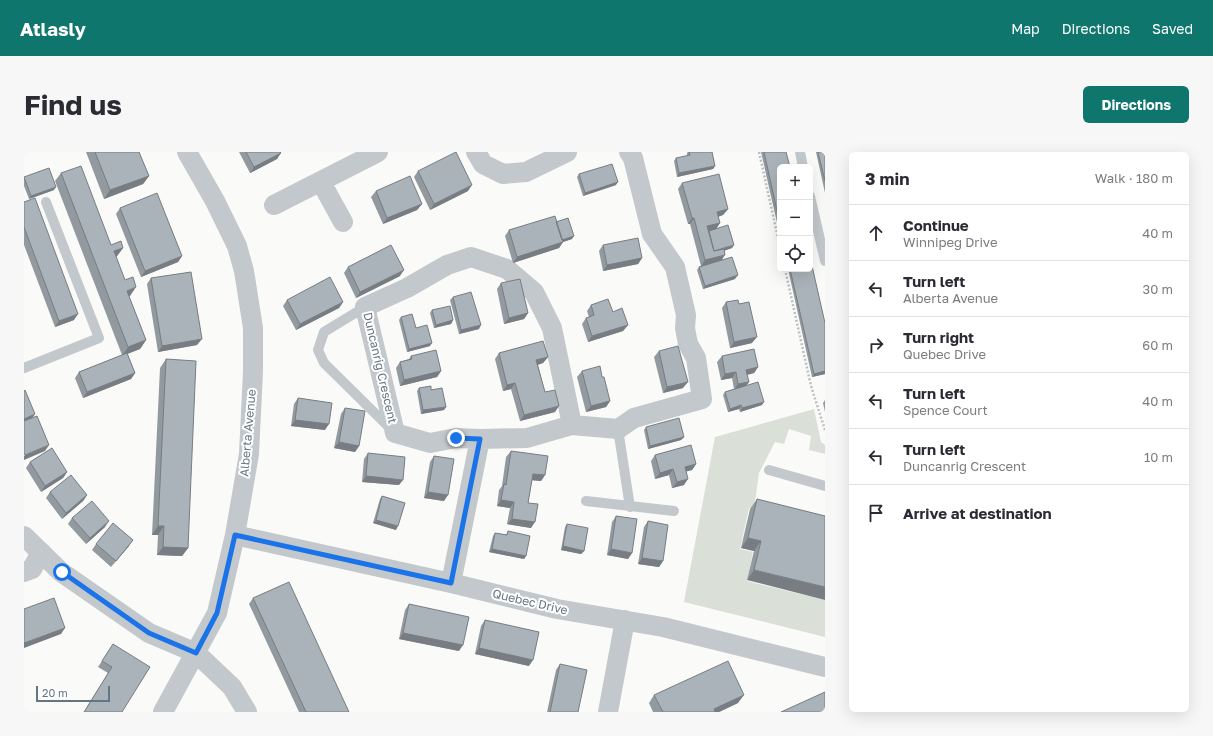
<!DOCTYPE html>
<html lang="en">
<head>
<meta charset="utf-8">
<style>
  body { margin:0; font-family:"Golos Text",sans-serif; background:#f7f7f7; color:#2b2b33 }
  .controls { position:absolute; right:12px; top:12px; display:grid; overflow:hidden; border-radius:6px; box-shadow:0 4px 16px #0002 }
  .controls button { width:36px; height:36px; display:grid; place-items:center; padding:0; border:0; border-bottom:1px solid #e1e1e2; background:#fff; color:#2b2b33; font:20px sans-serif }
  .scale { position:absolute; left:12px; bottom:10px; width:74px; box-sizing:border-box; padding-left:4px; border:2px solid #657683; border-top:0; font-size:11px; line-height:14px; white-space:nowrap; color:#657683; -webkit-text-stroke:3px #fff; paint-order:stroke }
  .stop { position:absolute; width:12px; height:12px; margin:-9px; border:3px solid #1a73e8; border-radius:50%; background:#fff }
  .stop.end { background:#1a73e8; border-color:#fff; box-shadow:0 1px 4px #0008 }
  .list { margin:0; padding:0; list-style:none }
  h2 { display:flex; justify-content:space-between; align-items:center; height:52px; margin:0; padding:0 16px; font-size:17px }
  h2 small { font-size:13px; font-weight:400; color:#7c7c81 }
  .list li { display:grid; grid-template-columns:26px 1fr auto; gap:12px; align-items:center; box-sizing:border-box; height:56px; padding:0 16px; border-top:1px solid #e1e1e2 }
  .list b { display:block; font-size:15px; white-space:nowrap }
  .list p { margin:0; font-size:13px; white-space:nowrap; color:#7c7c81 }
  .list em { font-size:13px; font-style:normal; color:#7c7c81 }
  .icon { flex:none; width:22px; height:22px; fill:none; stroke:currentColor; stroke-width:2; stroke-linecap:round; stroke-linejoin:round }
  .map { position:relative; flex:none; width:801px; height:560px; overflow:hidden; border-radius:6px }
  header { display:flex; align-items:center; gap:24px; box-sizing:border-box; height:56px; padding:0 20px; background:#0f766e; color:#fff }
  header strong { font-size:19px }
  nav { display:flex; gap:22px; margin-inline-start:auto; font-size:14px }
  .intro { display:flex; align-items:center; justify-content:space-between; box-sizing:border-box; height:96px; padding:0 24px }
  h1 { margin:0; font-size:28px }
  .button { padding:10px 18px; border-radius:6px; background:#0f766e; color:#fff; font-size:14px; font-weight:700 }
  main { display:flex; gap:24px; padding:0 24px }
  aside { flex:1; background:#fff; border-radius:6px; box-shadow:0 4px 16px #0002 }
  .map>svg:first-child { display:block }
  .green { fill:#dadfd7 }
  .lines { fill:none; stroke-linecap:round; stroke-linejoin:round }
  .path { stroke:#bbbfc2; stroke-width:2.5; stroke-dasharray:2 2; stroke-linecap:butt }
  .service { stroke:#c3c8cc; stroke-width:10 }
  .minor { stroke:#c3c8cc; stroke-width:20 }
  .wall { fill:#929a9f }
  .shaded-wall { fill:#777d82 }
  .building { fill:#aab3b9; stroke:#777d82 }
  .route { stroke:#1a73e8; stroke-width:5 }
  .labels { text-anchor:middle; stroke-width:4; stroke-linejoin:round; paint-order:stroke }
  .street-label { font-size:12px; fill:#657683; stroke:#fff }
</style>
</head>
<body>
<header>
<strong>Atlasly</strong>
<nav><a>Map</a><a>Directions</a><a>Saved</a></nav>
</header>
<div class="intro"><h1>Find us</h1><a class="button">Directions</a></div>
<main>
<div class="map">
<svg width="801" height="560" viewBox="0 0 801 560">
  <rect width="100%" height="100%" fill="#fafaf8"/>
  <path class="green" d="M790,257L797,290L801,293V302L785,298L787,284L765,277L760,292L751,290L735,321L730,357L725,356L716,397L729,400L723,429L801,448V485L660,450L691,285Z"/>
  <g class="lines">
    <path class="path" d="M735,0L756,95
      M761,117L787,234L801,278"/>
    <path class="service" d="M776,0L779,15
      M786,44L801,109
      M341,155L300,180L294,198L300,211L367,277
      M0,216L75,186L22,50
      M594,277L606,355
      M745,318L801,334
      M562,349L650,359"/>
    <path class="minor" d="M452,0L459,12L479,22L502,20L543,0
      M297,30L319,70
      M250,53L354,0
      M456,287L432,286L406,291L371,281L341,155L383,136L423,113L447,105L483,117L510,140L528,176L548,273
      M211,383L427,431L533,457L639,475L801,515
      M0,384L37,420L125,481L172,501L208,535L223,560
      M0,420L8,417L17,400
      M427,431L456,287L503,286L548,273L594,277L610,266L678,247L672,206L664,192L661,176L662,163L651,115L628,82L609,6L605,0
      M139,560L193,461L211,383L225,302L229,219V176L220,119L213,94L191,49L163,0
      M584,560L601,468"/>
  </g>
  <path class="wall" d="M62,0H115L125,24L119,32L80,47Z
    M215,0H256L253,7L226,21Z
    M664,0H688L691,14L689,17L653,25L650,9L652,6L663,4V1Z
    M737,0H762L756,15V84Z
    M792,0H801V41Z
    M394,19L444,39L406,58L390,25Z
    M37,21L87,93L99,96L93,104L92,105L106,144H105L122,188L116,197L103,202L111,221L107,227L59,246L51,226L55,220L98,203L31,29Z
    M555,22L592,33L559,44L553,25Z
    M0,25L30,38L5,47L0,34Z
    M658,31L704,57L699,63L694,65L696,71L692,77L708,96L700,99L698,108L711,127L679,137L673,118L675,115L677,114L666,72H664L654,37Z
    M352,39L398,52L393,58L359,72L347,45Z
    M0,50L50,168L31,175L0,93Z
    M96,56L158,104L154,110L117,125L92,62Z
    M532,70L548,87L539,90L535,96L489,111L481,84L485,78Z
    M579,93L618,106L614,112L579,119L575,99Z
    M324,115L376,124L332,146L320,121Z
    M764,117H786L801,171V222L788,225Z
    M127,126L173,193L134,200L123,132Z
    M477,131L504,161L500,167L480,172L473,137Z
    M429,145L455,177L435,182L426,148Z
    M263,148L319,150L315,156L272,178L259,154Z
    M702,150L715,152L728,191L706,196L698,156Z
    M567,153L604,173L599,179L564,190L558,172L562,166L565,165L563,159Z
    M408,158L429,168L427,172L410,176L406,161Z
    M377,165L392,176L406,194L383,200L375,168Z
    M635,199L659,236L639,241L630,205Z
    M475,201L524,205L519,211L514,213L521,240L531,260L496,269L487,237L479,239L471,207Z
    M387,204L417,219L413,225L376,234L372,216L376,210L385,207Z
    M698,204L734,215L730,221L723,223L725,230L722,234L738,253L716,260L715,257L704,260L699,243L701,240L710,237L708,226L697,228L693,210Z
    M142,207L164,396L158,404L133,403L134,383H128L136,216Z
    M558,219L578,225L586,249L582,255L562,260L553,225Z
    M395,236L407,238L422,255L420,258L397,262L393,239Z
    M274,246L301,278L267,274L270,252Z
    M801,248V260L799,251Z
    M321,256L335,294L331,300L310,296L317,262Z
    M622,275L660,285L657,288L624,297L620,278Z
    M487,299L521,323L517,329L508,328L504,351L507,376L483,372L486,356L473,354L475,338L478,334L482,305Z
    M344,301L375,333L338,330L340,307Z
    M631,303L672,312L668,318L662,319L660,333L648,336L645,323L631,327L627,309Z
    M410,304L420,349L400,346L406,310Z
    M6,310L43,320L39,326L17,340L2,316Z
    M26,340L63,343L59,349L38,367L22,346Z
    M358,344L372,378L349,371L356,347Z
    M733,347L801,364L723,428L730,399L717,396L726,357Z
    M592,364L608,401L604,407L583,403L588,370Z
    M48,366L81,375L62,392L44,372Z
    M624,369L639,409L635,415L614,412L620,375Z
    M543,372L560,399L557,402L537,398L541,375Z
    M484,379L502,404L500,407L465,400L469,384L471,381L482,383Z
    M72,392L105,394L87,415L68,398Z
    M229,446L325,560H275L225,452Z
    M385,452L435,499L375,487L381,458Z
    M461,468L505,514L451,502L457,474Z
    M89,492L98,560H60L84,521L74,515Z
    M536,512L554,560H523L532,518Z
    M630,543L714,551L695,560H629L625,551Z"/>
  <path class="shaded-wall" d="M257,1L253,7L226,21L230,15Z
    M691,14L689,17L653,25L655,21Z
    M125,24L119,32L80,47L86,38Z
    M594,30L592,33L559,44L561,41Z
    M448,33L444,39L406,58L410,52Z
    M32,35L30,38L5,47L7,44Z
    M398,52L393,58L359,72L363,66Z
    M704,57L699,63L689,66L693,60Z
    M668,66H670L666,72H664Z
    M696,71L692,77L679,80L683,74Z
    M550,84L548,87L539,90L535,96L489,111L493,105L537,88Z
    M710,93L708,96L686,103L689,100Z
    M99,96L93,104L84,108L90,99Z
    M701,103L697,109L677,114L681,108Z
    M158,104L154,110L117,125L121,119Z
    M618,106L614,112L579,119L583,113Z
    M380,118L376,124L332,146L336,140Z
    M714,123L711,127L679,137L681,134Z
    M112,135L106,144L97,147L103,139Z
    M319,150L315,156L272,178L276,172Z
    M504,161L500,167L480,172L485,166Z
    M54,162L50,168L31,175L35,169Z
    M429,168L427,172L410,176L412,173Z
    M457,173L455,177L435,182L437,178Z
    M604,173L599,179L564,190L568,184Z
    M733,185L728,191L706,196L710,190Z
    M178,187L173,193L134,200L138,194Z
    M122,188L116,197L98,204L104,195Z
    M408,191L406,194L383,200L385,197Z
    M524,205L519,211L508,214L512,208Z
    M734,215L730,221L718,224L722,218Z
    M417,219L413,225L376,234L380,228Z
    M801,219V222L788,225L790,222Z
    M712,220L708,226L697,228L701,222Z
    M111,221L107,227L59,246L63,240Z
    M664,230L659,236L639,241L643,235Z
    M725,230L720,236L710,238L714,232Z
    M491,231L487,237L479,239L483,233Z
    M586,249L582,255L562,260L567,254Z
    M740,250L738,253L716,260L718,256Z
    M717,253L715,257L704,260L706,257Z
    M535,254L531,260L496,269L500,263Z
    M422,255L420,258L397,262L399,258Z
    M11,262L7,268L0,271V267Z
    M271,268L305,272L301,278L267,274Z
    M660,285L657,288L624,297L626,294Z
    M315,290L335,294L331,300L310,296Z
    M25,293L21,299L0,308V304L1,303Z
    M672,312L668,318L657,321L661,315Z
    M649,317L645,323L631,327L636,321Z
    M43,320L39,326L17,340L21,334Z
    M509,322L521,323L517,329L505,328Z
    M342,324L379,328L375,333L338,330Z
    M664,327L660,333L648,336L653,330Z
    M404,340L424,343L420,349L400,346Z
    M63,343L59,349L38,367L42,361Z
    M477,348L490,350L486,356L473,354Z
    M488,367L511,370L507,376L483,372Z
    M352,368L374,374L372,378L349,371Z
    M85,369L81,375L62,392L66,386Z
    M134,374H140L134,383H128Z
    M724,386L737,389L730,399L717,396Z
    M109,388L105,394L87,415L92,409Z
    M539,394L560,399L557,402L537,398Z
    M139,395L164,396L158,404L133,403Z
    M468,397L502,404L500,407L465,400Z
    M587,397L608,401L604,407L583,403Z
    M618,406L639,409L635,415L614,412Z
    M730,418L801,435V448L723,428Z
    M41,476L37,482L0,496V491Z
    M379,481L439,493L435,499L375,487Z
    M455,496L509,508L505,514L451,502Z
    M720,543L714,551L695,560H688L690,557Z"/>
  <path class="building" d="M71,0H115L125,24L86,38Z
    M222,0H256L257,1L230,15Z
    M432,0L448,33L410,52L394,19Z
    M665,0H688L691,14L655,21L652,6L666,3Z
    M740,0H762L766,15H756V72Z
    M794,0H801V29Z
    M588,12L594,30L561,41L555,22Z
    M57,14L87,93L97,89L99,96L90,99L101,128L109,125L112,135L103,139L122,188L104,195L37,21Z
    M25,16L32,35L7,44L0,25Z
    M695,22L704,57L693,60L696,71L683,74L690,99L700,97L701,103L681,108L670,66H668L658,31Z
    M386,24L398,52L363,66L352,39Z
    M133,41L158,104L121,119L96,56Z
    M11,46L54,162L35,169L0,75V50Z
    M531,64L539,90L493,105L485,78Z
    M544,66L550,84L538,88L532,70Z
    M704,73L710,93L690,99L685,79Z
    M614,86L618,106L583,113L579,93Z
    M367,93L380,118L336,140L324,115Z
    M708,105L714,123L681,134L675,115Z
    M786,105L801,171V219L790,222L766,117H786Z
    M167,120L178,187L138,194L127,126Z
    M306,125L319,150L276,172L263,148Z
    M496,127L504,161L485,166L477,131Z
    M447,140L457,173L437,178L429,145Z
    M584,147L589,160L598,156L604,173L568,184L562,166L570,163L567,153Z
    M714,148L715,152L725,150L733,185L710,190L702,150Z
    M426,154L429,168L412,173L408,158Z
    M388,162L392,176L403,173L408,191L385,197L377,165Z
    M519,189L524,205L512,208L521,240L531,238L535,254L500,263L491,231L483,233L475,201Z
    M654,194L664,230L643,235L635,199Z
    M730,197L734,215L722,218L725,230L714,232L712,220L701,222L698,204Z
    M412,198L417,219L380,228L376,210L388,207L387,204Z
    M103,201L111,221L63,240L55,220Z
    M142,207L172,209L164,396L139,395L140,374H134Z
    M576,214L578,225H580L586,249L567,254L558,219Z
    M734,230L740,250L718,256L717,253L706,257L701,240Z
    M407,234V238L418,236L422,255L399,258L395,236Z
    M1,238L11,262L0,267V239Z
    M274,246L308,251L305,272L271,268Z
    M321,256L341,259L335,294L315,290Z
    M13,264L25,293L1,303L0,301V269Z
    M655,266L660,285L626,294L622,275Z
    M667,293L672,312L661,315L664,327L653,330L649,317L636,321L631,303Z
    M28,296L43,320L21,334L6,310Z
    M487,299L524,304L521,323L509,322L504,351L514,352L511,370L488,367L490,350L477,348L480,332L482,333Z
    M344,301L381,305L379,328L342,324Z
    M410,304L430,307L424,343L404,340Z
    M47,323L63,343L42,361L26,340Z
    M358,344L381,351L374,374L352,368Z
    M733,347L801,364V435L730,418L737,389L724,386Z
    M68,349L85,369L66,386L48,366Z
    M592,364L613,367L608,401L587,397Z
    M624,369L644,373L639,409L618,406Z
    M89,371L109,388L92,409L72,392Z
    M543,372L564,376L560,399L539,394Z
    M484,379L506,384L502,404L468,397L471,381L483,383Z
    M265,430L325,560H282L229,446Z
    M30,446L41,476L0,491V457Z
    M385,452L445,465L439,493L379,481Z
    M461,468L515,480L509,508L455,496Z
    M89,492L126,515L98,560H60L88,515L78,509Z
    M704,509L720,543L690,557L691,560H639L630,543Z
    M536,512L563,518L554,560H526Z
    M801,540V560H757Z"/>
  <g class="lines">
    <path class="route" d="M38,420L125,481L172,501L193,461L211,383L427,431L456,287L432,286"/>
  </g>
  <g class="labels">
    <g class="street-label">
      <text transform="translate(356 216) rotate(77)" y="4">Duncanrig Crescent</text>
      <text transform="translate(224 281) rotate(-85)" y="4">Alberta Avenue</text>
      <text transform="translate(506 450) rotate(13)" y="4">Quebec Drive</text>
    </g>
  </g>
</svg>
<div class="controls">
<button>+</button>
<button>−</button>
<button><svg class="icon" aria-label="locate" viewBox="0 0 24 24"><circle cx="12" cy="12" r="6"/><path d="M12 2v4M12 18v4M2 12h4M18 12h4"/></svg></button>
</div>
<div class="scale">20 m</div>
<div class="stop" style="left:38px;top:420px"></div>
<div class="stop end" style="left:432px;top:286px"></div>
</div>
<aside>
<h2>3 min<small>Walk · 180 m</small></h2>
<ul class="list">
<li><svg class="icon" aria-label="ahead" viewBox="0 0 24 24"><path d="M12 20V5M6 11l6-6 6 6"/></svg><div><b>Continue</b><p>Winnipeg Drive</p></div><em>40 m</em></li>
<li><svg class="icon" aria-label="left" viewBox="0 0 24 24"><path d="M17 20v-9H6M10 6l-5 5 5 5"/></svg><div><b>Turn left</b><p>Alberta Avenue</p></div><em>30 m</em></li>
<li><svg class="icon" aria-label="right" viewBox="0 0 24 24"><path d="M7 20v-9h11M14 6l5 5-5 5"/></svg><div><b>Turn right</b><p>Quebec Drive</p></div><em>60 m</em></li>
<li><svg class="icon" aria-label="left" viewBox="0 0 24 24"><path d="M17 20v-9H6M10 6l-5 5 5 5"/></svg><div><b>Turn left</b><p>Spence Court</p></div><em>40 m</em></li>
<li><svg class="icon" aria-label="left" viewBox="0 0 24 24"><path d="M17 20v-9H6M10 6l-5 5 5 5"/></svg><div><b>Turn left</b><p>Duncanrig Crescent</p></div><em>10 m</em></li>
<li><svg class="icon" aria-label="arrive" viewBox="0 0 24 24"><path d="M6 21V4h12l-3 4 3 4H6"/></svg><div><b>Arrive at destination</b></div></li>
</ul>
</aside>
</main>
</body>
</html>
